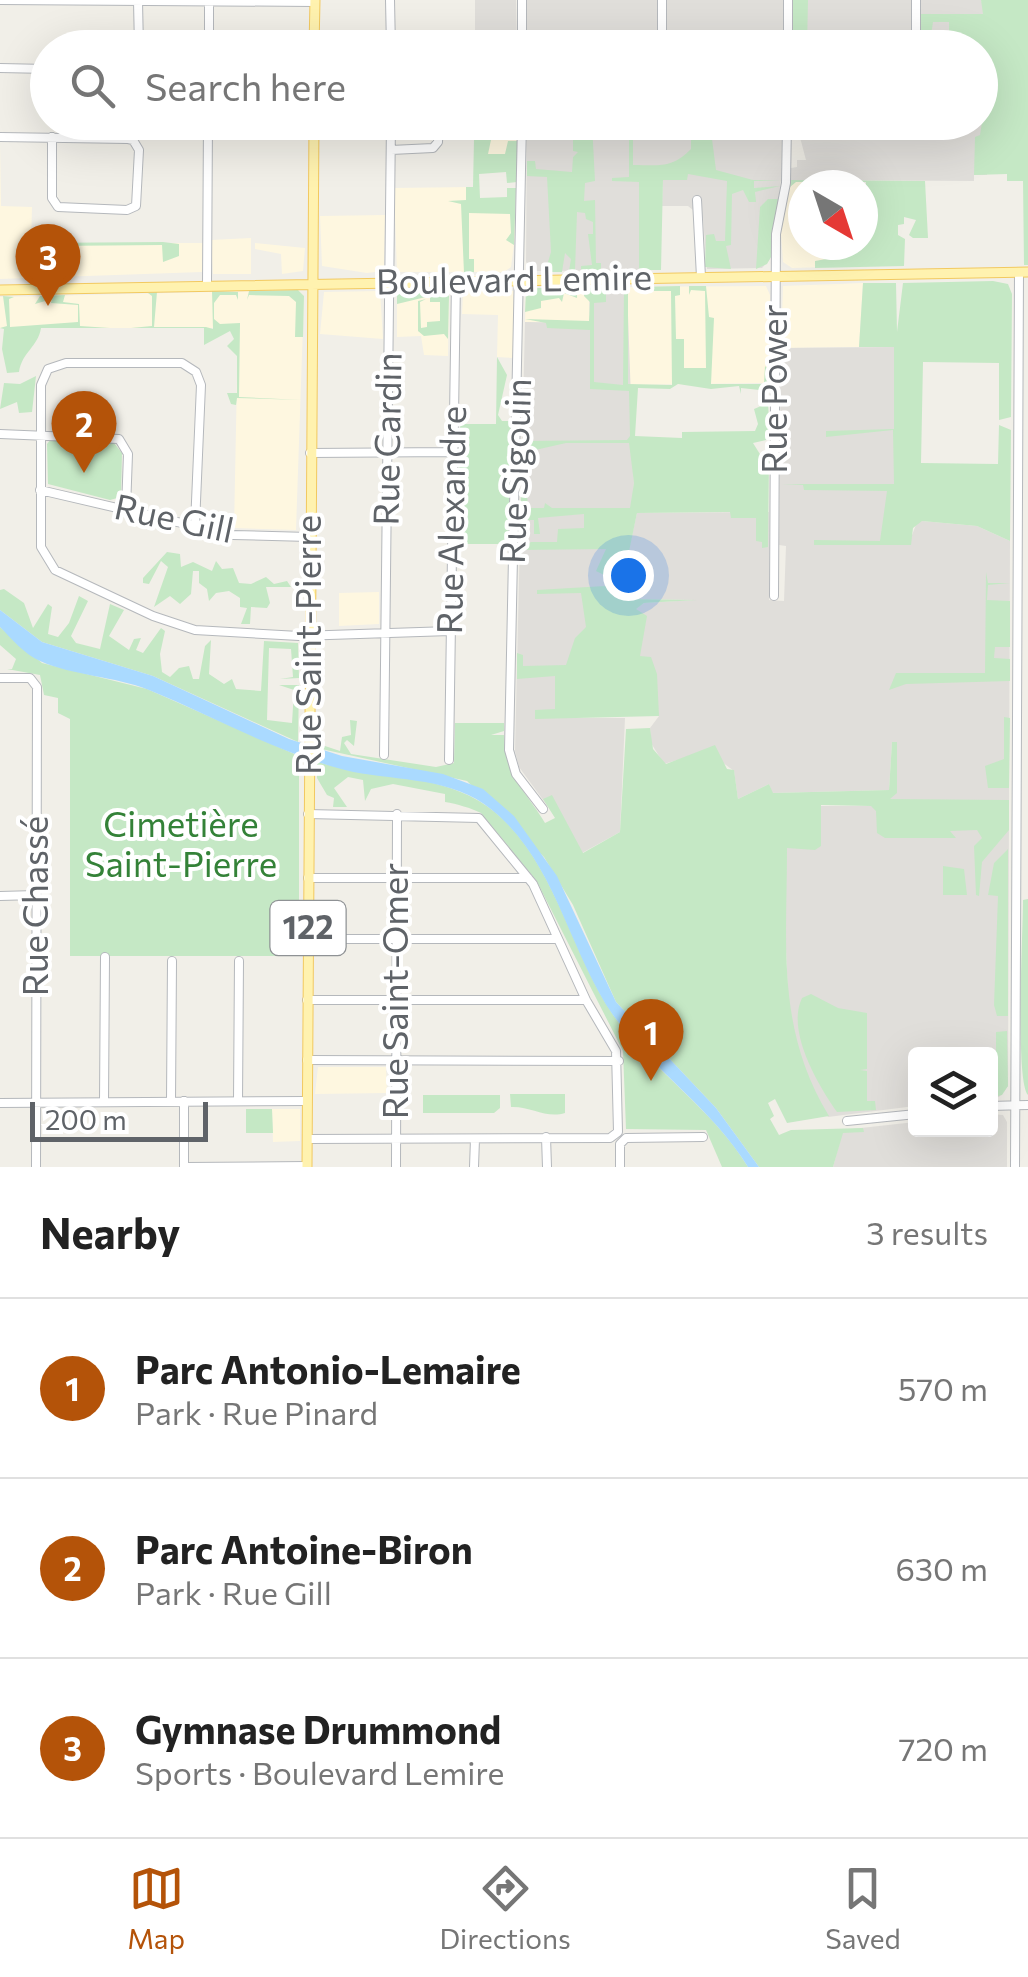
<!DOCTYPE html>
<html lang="en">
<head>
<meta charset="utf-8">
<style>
  body { margin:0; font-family:Commissioner,sans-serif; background:#f6f6f6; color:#222 }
  .controls { position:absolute; right:30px; bottom:30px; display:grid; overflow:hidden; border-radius:10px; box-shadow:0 10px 40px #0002 }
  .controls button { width:90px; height:90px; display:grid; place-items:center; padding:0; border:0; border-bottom:2px solid #e0e0e0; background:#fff; color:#222; font:50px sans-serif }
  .compass { position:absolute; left:788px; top:170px; width:90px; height:90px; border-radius:50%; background:#fff; box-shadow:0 10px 40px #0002; rotate:141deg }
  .scale { position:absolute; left:30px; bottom:25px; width:178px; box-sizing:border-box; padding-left:10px; border:5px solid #5f6368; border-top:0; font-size:28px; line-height:35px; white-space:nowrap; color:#5f6368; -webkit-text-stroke:8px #fff; paint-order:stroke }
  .you { position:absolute; left:628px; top:575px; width:35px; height:35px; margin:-25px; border:8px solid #fff; border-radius:50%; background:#1a73e8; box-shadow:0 0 0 15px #1a73e833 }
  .badge { display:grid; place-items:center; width:65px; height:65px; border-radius:50%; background:#b45309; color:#fff; font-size:32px; font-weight:700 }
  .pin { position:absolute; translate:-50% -82px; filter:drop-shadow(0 2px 5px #0008) }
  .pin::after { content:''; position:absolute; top:52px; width:35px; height:30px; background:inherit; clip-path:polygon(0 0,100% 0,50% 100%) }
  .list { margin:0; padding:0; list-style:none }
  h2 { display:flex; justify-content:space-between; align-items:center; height:130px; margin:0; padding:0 40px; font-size:42px }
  h2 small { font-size:32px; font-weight:400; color:#767676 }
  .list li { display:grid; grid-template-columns:65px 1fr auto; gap:30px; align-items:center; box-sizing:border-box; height:180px; padding:0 40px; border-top:2px solid #e0e0e0 }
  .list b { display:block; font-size:38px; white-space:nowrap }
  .list p { margin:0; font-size:32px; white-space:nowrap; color:#767676 }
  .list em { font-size:32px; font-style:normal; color:#767676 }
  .icon { flex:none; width:55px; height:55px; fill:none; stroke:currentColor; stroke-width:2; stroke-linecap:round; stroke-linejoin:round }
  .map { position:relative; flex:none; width:1028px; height:1167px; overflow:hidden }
  .search { position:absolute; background:#fff; box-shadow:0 10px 40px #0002; left:30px; right:30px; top:30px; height:110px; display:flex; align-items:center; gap:25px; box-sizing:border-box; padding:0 35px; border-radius:55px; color:#767676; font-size:38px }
  .sheet { height:670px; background:#fff }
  nav { display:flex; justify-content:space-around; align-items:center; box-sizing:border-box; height:140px; border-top:2px solid #e0e0e0; background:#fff; font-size:28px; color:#767676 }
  nav a { display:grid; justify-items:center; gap:5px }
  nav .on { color:#b45309 }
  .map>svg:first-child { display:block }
  .commercial { fill:#fef7e0 }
  .industrial { fill:#e0deda }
  .green { fill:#c5e8c5 }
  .water { fill:#aadaff }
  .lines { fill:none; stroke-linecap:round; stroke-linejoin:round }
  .minor-casing { stroke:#b5b8bc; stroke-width:10 }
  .major-casing { stroke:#f2c960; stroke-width:11 }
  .minor { stroke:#fff; stroke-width:8 }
  .major { stroke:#fff2af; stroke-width:9 }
  .labels { text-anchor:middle; stroke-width:8; stroke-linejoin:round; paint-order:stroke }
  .shield { fill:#fff; stroke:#8f9295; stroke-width:2.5 }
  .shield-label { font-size:32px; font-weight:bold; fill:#5f6368 }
  .street-label { font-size:35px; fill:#5f6368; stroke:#fff }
  .park-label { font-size:35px; fill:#348238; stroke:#fff }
</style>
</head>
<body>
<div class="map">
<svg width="1028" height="1167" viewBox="0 0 1028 1167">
  <rect width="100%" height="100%" fill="#f1efe8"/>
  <path class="commercial" d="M475,123H517V160L475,162Z
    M0,141L1,206L32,207L31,243H203L202,272L0,279Z
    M791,182H828L803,185V245H825L826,267L792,268L783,262L781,233Z
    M473,187V211L511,212L517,221L511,267L504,272H397L394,188Z
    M385,215L384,271L367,273L322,266L320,216Z
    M251,238V274H213L211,240Z
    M255,243L305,248L303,271L282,274L281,254L255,249Z
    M863,283L859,347L781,348L783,286Z
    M766,286L770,295V383L628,385L627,287Z
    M534,288H589L590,324L525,322L526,291Z
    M442,289L449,296L448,356L424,355L421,336L397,337V294Z
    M468,289L514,291L513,358L497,357L498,315L462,314L463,294Z
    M298,290L304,296L296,530L234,528L238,328H0V297Z
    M380,291L383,339L320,334L324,292Z
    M379,592V624L339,626V593Z
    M318,1067H386L387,1093L315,1094Z
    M272,1109H300V1141L273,1142Z"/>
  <path class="industrial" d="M475,0H516L517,47L475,48Z
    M527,0H658V47L527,48Z
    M667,0H783V47L667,48Z
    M793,0H912L911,47L793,48Z
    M921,0H981L983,5L987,175H974V181L791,180V168L797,167V160H806L797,126L792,123L980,122V48L920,47Z
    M527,123H782L781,180L770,259L762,268L707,269L703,218L688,206H662L663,180H686L639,178V270L534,271L526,262Z
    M627,287L634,483L630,544L637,513L769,512V600L784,601L786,546L779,545L781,348L894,347L911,538L917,522L922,521L977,526L1010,541L1008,1086L999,1097L991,1098L990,1054H916L915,1106L828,1117L805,1076L789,1020L782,852L802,806H871L897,792L892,743L889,790L772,793L769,784L738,799L734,771L722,762L694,755L664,764L651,743L650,728L659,716L630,682L635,609L644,603L694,600L629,599V549L605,586L586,590L605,613L574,645L568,662L570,718H625L620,832L582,853L519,767L515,751L525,322L590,323L589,288Z
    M992,1114L1003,1115L1007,1122V1167H833L843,1130L915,1122L916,1130H990Z"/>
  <path class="green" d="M793,0H808L807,47H793Z
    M981,0H1028V265H1024L1023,181H1007V174L974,175L975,137L980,135L986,97L981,89L980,48L957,47L955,35H949V22H933L931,36H921V14H983Z
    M629,122L633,123V165C658,165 672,169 691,149V123H705V133L711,131L716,170L753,180H781L754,181V188L780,186L755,192L756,202H749L743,190L732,194L731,245L726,246L731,269L705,267L706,235L714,234L716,241H725L727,181L688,174L687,180H663L661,270H639V182L612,181V178L629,177Z
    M573,123H592L595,181L585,183L584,201L595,200L596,263H601V271H581V266L592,265L588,234H593V222L586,219L585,213L577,212L575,271H569L571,259L565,253L562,272H545L551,252L547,177L527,176V161H535L536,169L572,172L573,157L578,152L573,151Z
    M474,139L491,140L488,154H505L508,141H517V182L507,183L506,172L479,174L480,198L507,197V188H516L514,245L506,240L511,233L510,214L469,213V259H474V272L464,273L461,204L448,201L466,200V187H473Z
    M791,180L925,181L928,238H913L909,235L916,220L904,217V224L898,225V235L905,239L904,266L815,268V261L826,259V248L816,247L863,245L866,182H796L790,187Z
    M768,199H778L771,257L767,264L756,269L760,207Z
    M31,243L163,242L179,244V256L163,262L162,245L52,246L53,278L38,279L45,261L38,256H48V247Z
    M993,281L1008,284L1012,294L1011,417L999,420V363L923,362L921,463L998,464L999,425L1011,430L1010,541L977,526L922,521L913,528L911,545H814V540L880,541L887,491L804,490L803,485L782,484H894L893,430L826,437V431L894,429V347H859L863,283H896L897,332L903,283Z
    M680,286V295L675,296L676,339H684V368H706L705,291L691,290L689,295V286H706L709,317L714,318L711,384H764L765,366L770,371V391L741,388V394L739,386L711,389L678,384L670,389L638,388L635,436L682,438V432L755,431L758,424L754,409L768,403L770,439L753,443L763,459L769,460L768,547L762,548V542L756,541V518H731L730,512L637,513L627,561L629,599L697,600L644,603L636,609L647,616L640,656L651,657L657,674L659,716L535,719V710L555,709V676L517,679V653L523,655V666L566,665L575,638L586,627L581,593L537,594V590L605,586L606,576L596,571L606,549L519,550L531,542H557L558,529L584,528V514L538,518L540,534H534V520H520L521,496H527L528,508H544L545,503L552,508H630L634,483L629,443H566L522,453V441L627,440L630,436L629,391L590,389V330L547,328L546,323L525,319L589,321L590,302L584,296V288L615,287V292H606V302L594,303V382L623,385L624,287H628V384L672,385L671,291H636V287Z
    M534,288H577V298L564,293L562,302L559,298L541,301V308L525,312L526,291Z
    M298,290L304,296L303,337H295L296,302L289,296L249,295L247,300L249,291Z
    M445,290L449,296L448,339L444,334L424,336L418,331V301L426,299L420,302L421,328L427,327V322L440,321V302H430V296L397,304V294Z
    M212,291L238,292V300L236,295H220L214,303V319L220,324L240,323L239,397L302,400L237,398L236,405L231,404L227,393H237V356L227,346L234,339L230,331L204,345V328H131L152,326V296L148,293L157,292L154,327H206L213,329Z
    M65,295L63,302L79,304L80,326L110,328H41C38,347 22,352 19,372L7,373L2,349L4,329L0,328L7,326L3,296L14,297L9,299L10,327L78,322V305L51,303L52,299L35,304L40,296Z
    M497,357L507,375L498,415L502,421H511L509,544H458L460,424H496Z
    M36,376L32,412L19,413L17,402L0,409L4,383L20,384Z
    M51,439L114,443L122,453L121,497L110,500L48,484L47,444Z
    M167,552L180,554L181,567L193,562L212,571L216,561L222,569L233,568L239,583L251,584L266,577L274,584L287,581L291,587H266L270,603L267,608L251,607L250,624H241L247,608L240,607V598L229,591L216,593L209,601L207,589L199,583V571H193L191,594L180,604L170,596L154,607L168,567L161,561L149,584L143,583V578Z
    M986,572L988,583H1010L988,585L987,600L1010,601V647H995L994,658L1010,659V681L906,684L889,690L896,673H985Z
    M4,589L24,603L33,628L48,604L52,607L48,634L58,637L69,623L79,596L88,601L71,636L76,643L100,649L110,604L124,610L109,636L129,650L134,639L141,638L136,650L143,653L161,628L165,631L160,654L162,672L170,677L179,668L189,666L193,679H199L205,646L211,640L209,674L224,684L232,679L236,689L261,691L264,641L298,643L299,678L280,679L293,677L291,649L269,648L267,720L292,723L294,690L279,685H299L298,742L153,676L42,642L0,610V590Z
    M0,627L42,663L147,689L299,756V956H70V719L58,713V698L44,695L40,675L7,669H12L16,659L0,645Z
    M1004,717L1010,718L1009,788H988L985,766L1004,759Z
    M350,720L357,721L354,746L347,740L344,743L351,754L436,767L454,763L455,723H504V731L491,735H504C506,779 525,789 545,823L555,818L543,799L552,795L583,853L620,832L626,729L650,728L653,749L666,764L715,745L727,769L734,770L738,799L769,784L773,793L889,790L892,742H897V793L890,799L1009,800V830L982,862L979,896L976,895L974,846L982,838L977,830L950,831L956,838H885L877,833L876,811L871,806L821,805V846L815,850L787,848C787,946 776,1029 829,1116L787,1123L775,1099L768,1103L774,1116L770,1119L779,1135L791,1130L863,1128L864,1132L843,1133L833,1167H759L716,1108L616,1002L573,905L544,857L467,781L317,748L316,743L340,751L342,737L351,735Z
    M317,762C369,777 432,773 479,801C550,843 569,949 612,1013C650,1070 712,1107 748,1167H722L706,1130L626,1129L623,1051L536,880L481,813C471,808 457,804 445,802V794L393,784L371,789L365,801L363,780L348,777L334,788L347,807H333L334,798L327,795L317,778Z
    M1008,849V1016H997L994,1005L998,896L988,895L994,863Z
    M943,866L964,869L967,895H943Z
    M1028,899V1095C1015,1080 1023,931 1023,900Z
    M811,994L838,1008L867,1013V1069L860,1070L867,1071V1101H875L876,1110L837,1112C818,1085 786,1031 802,998Z
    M1007,1031L1008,1086L1002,1095L991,1098V1086L996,1085V1032Z
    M510,1094H565V1113C546,1119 531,1106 511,1107Z
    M423,1095H500V1108L494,1113H423Z
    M246,1109H272L273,1133H246Z"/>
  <path class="water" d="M0,610L42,642L153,676L289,739L342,756L443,774L483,789L514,816L557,876L616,1002L716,1108L759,1167H748C712,1108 652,1070 613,1015C567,948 554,853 484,804C444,776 389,781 345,770C275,752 215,717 149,690C114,676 74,676 40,661C24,654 12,639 0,627Z"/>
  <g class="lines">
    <g class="minor-casing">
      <path id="minor" d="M0,0L315,2
        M390,0L391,48
        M138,1L139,48
        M209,48V0
        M522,48V0
        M662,48V0
        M788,48V0
        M916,48V0
        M0,68L48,69
        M522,122L509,750L516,774L543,809
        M0,137L128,139L133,140L139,150L136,206L127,210L58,207L52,198V137
        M391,150L433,148L438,142L439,122
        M697,200L701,277
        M207,285L208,122
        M0,434L119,439L128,454L126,509
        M310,453L453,452
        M40,490L233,535L309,537
        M195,525L201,385L196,372L182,363H66L48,369L41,385V547L55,570L153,616L195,630L299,636L450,631
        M774,596L776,234L786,183L787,122
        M0,678H30L37,687L36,1167
        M384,755L391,122
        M449,760L456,280
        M308,878H528
        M0,896L36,895
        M308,939H558
        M307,1000H586
        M307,1060L619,1061
        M171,1101L172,961
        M184,1101V1167
        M238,1101L239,961
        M104,1102L105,957
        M0,1103L307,1101
        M990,1106L1028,1105
        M847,1121L916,1114
        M546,1137L547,1167
        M307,1139L610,1138L618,1132L616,1051L586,1000L533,884L479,818L308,814
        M186,1167L307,1166
        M396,1167L397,814
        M474,1167L475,1139
        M620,1167V1144L626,1138L703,1137
        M1015,1167L1019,272"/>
    </g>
    <g class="major-casing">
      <path id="major" d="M314,48L315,0
        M0,290L1028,272
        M307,1167L314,122"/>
    </g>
    <use href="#minor" class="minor"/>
    <use href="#major" class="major"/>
  </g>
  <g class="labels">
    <rect class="shield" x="270.5" y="901" width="75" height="54" rx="8"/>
    <g class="shield-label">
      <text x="308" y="939">122</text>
    </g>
    <g class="street-label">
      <text transform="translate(514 280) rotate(-1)" y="12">Boulevard Lemire</text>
      <text transform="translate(775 389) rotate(-90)" y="12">Rue Power</text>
      <text transform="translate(388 439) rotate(-89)" y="12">Rue Cardin</text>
      <text transform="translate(516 471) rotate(-88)" y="12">Rue Sigouin</text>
      <text transform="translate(174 519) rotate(12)" y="12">Rue Gill</text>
      <text transform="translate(452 520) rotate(-89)" y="12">Rue Alexandre</text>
      <text transform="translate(309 645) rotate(-90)" y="12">Rue Saint-Pierre</text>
      <text transform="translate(36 906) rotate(-90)" y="12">Rue Chassé</text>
      <text transform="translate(396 991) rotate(-90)" y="12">Rue Saint-Omer</text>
    </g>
    <g class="park-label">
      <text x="181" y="837">Cimetière<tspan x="181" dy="40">Saint-Pierre</tspan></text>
    </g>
  </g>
</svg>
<div class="controls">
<button><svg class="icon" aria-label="layers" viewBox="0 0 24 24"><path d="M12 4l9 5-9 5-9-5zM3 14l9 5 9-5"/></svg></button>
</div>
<svg class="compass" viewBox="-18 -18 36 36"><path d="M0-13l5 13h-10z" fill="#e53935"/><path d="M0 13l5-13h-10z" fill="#767676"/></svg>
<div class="scale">200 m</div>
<div class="you"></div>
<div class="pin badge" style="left:651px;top:1081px">1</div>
<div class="pin badge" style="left:84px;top:473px">2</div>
<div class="pin badge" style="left:48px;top:306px">3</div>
<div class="search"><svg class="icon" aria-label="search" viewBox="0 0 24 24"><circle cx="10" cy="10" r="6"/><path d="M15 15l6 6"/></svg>Search here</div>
</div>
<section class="sheet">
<h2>Nearby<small>3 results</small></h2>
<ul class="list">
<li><span class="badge">1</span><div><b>Parc Antonio-Lemaire</b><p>Park · Rue Pinard</p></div><em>570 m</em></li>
<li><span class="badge">2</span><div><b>Parc Antoine-Biron</b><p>Park · Rue Gill</p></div><em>630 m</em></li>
<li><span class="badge">3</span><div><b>Gymnase Drummond</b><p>Sports · Boulevard Lemire</p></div><em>720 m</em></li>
</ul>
</section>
<nav>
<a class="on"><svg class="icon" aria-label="map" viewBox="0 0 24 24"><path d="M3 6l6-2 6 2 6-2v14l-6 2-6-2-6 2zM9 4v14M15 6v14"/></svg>Map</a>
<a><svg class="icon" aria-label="directions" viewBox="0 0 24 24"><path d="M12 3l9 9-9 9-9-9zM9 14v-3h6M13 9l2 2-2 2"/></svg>Directions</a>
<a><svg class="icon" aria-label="saved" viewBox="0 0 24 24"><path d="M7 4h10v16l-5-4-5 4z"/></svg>Saved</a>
</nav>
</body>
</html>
